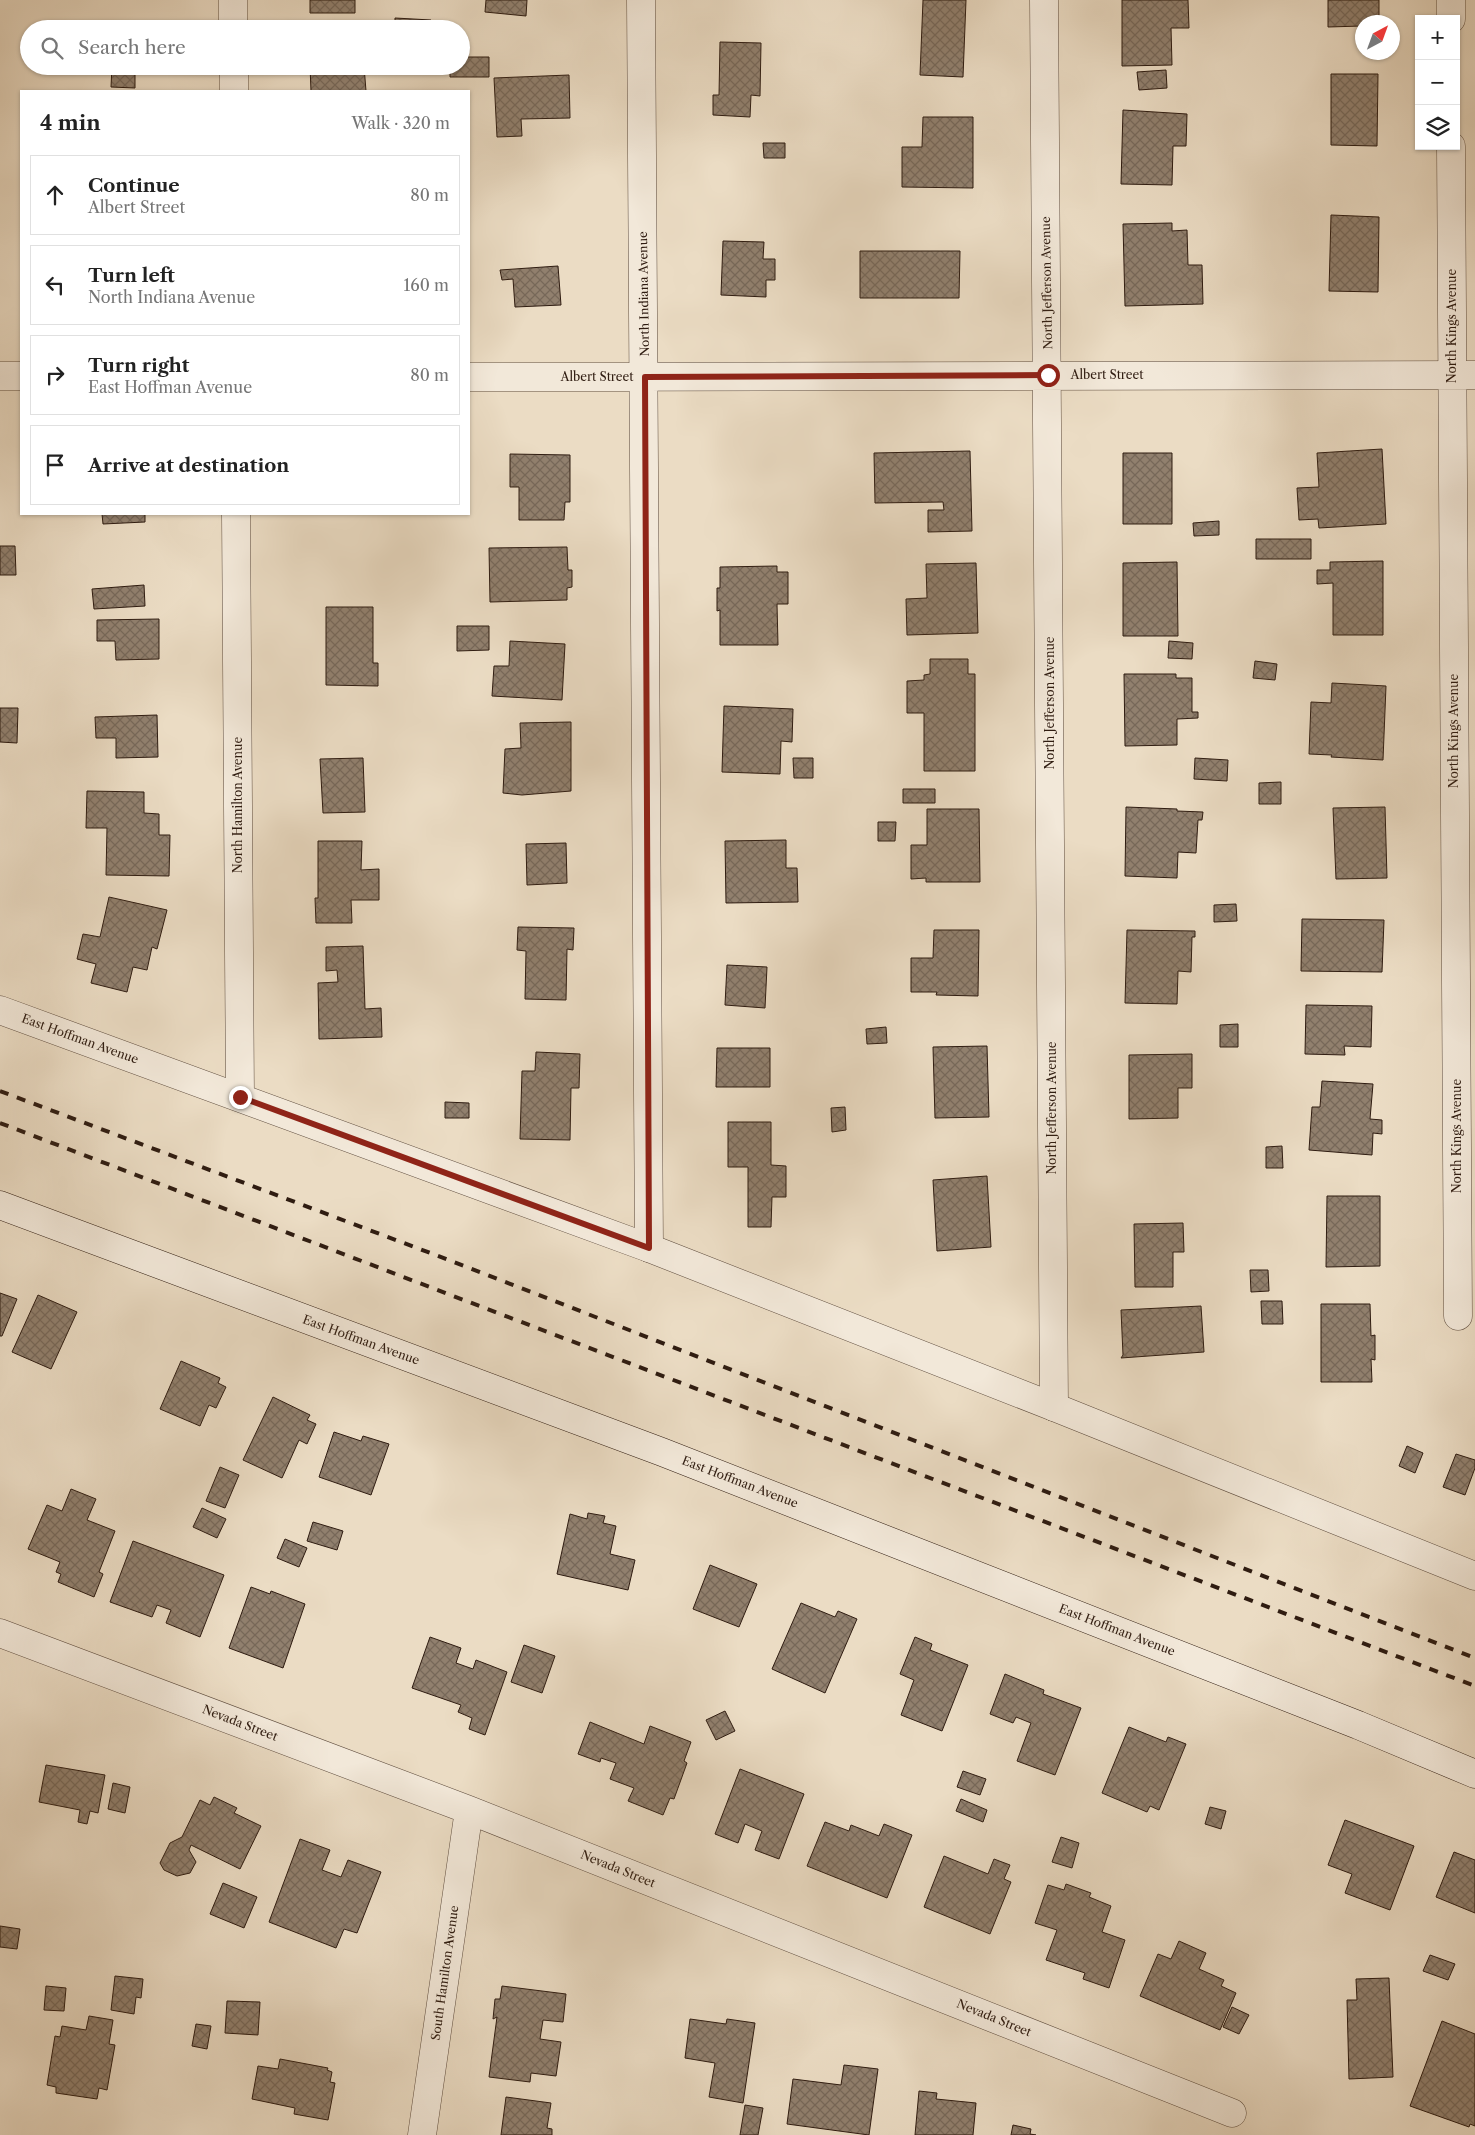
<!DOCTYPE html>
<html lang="en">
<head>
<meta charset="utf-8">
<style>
  body { margin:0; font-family:"Libre Caslon Text",serif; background:#f2f2f2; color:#222 }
  .controls { position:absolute; right:15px; top:15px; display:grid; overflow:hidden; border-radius:0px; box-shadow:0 1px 4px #0004 }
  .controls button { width:45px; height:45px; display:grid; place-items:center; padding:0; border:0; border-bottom:1px solid #e0e0e0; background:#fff; color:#222; font:25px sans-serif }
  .compass { position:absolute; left:1355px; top:15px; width:45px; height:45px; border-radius:50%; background:#fff; box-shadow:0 1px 4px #0004; rotate:41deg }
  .stop { position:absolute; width:15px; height:15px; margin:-11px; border:4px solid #8f2418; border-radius:50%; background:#fff }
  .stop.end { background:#8f2418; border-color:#fff; box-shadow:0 1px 5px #0008 }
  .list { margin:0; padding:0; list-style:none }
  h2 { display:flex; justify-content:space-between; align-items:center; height:65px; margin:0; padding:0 20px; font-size:21px }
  h2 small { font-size:16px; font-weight:400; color:#767676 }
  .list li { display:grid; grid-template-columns:32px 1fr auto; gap:15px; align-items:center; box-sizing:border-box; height:80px; margin:0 10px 10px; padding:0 10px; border:1px solid #e0e0e0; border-radius:0px }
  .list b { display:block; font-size:19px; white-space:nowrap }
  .list p { margin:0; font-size:16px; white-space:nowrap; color:#767676 }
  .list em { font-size:16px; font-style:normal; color:#767676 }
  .icon { flex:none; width:28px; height:28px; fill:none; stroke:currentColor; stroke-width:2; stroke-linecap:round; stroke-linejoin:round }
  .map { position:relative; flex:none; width:1475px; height:2135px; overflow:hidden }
  .search { position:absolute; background:#fff; box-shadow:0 1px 4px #0004; left:20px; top:20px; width:450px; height:55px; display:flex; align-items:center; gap:12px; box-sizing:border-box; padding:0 18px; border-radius:28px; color:#767676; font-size:19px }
  .panel { position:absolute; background:#fff; box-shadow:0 1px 4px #0004; left:20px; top:90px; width:450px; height:425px; border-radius:0px }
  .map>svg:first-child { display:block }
  .building { fill:url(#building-cross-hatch); stroke:#2f1c11 }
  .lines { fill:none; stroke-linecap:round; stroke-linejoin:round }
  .minor-casing { stroke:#5e4c3e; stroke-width:29 }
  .tertiary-casing { stroke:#5e4c3e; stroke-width:29 }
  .secondary-casing { stroke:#2f1c11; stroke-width:29 }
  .minor { stroke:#f2e8d9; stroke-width:28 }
  .tertiary { stroke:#f2e8d9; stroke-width:28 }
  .secondary { stroke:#f2e8d9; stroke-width:28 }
  .rail { stroke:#2f1c11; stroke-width:4; stroke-dasharray:9 9; stroke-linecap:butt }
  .route { stroke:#8f2418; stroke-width:6 }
  .labels { text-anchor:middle; stroke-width:4; stroke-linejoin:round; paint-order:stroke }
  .street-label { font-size:12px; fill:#2f1c11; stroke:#f2e8d9 }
</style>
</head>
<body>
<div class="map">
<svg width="1475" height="2135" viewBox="0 0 1475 2135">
  <defs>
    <pattern id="building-cross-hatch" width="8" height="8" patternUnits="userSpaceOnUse" patternTransform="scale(1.25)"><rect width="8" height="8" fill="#91806e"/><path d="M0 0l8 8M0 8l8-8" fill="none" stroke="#776859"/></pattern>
  </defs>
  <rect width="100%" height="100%" fill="#ebdcc4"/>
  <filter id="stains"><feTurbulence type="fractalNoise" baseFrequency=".004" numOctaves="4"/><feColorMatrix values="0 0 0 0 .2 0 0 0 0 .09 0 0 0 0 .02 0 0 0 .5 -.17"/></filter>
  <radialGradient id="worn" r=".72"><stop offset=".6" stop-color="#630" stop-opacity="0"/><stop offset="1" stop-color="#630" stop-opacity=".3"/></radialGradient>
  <path class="building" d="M310,0H355V13H310Z
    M486,0H527L526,16L485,12Z
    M923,0H966L963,77L920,75Z
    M1122,0H1188L1189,28H1171L1172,65L1122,66Z
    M1328,0H1379V22H1362V26L1328,27Z
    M395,18L431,20V29H395Z
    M114,26L156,27V29H114Z
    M720,42L761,43L760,96L751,95L750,117L713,115V95H719Z
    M461,57H489V77H450V66H461Z
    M112,66H154V69L135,68V88L111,87Z
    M310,66H364L366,91H311Z
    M1166,70L1167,88L1139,90L1137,72Z
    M1331,74H1378L1377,146L1331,145Z
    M569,75L570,118L521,119L522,136L497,137L494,78Z
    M1123,110L1187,114L1186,146H1173L1172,185L1121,184Z
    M923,117H973V188L902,187V147H922Z
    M763,143H785V158H764Z
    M1331,215L1379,217L1378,292L1329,291Z
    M1172,223V231L1187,230L1188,265H1202L1203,304L1125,306L1123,224Z
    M723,241L764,242L763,259H775V280H766V297L721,295Z
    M860,251H960L959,298H860Z
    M558,266L561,305L515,307L513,279L502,280L500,270Z
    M1382,449L1386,524L1319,528L1318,519L1299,520L1297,488L1319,487L1317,453Z
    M970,451L972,531L928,532V510H944L943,502L875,503L874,453Z
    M1123,453H1172V524H1123Z
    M510,454L570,455V502H565L564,520H519V487H510Z
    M102,514H145V522L103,524Z
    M1219,521V535L1194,536L1193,523Z
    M1256,539H1311V559H1256Z
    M0,546H15L16,575H0Z
    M567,547L568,570H572V587L567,588V600L490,602L489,548Z
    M1383,561V635H1333V583L1317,584V570H1330V562Z
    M1177,562L1178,636H1123V563Z
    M976,563L978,633L907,635L906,599L927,598L926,564Z
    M777,566V572H788V604H777L778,645H720V610L717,611V588H720V567Z
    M144,585L145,606L94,609L92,589Z
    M326,607H373V663H378V686L326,685Z
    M159,619V659L116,660L115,641H97V620Z
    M457,626H489V650L457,651Z
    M510,641L565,644L562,700L492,696L494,666H509Z
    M1169,641L1193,643L1192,659L1168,658Z
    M930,659H968V674H975V771H924V713H907V681L924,680V675L930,674Z
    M1255,661L1277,664L1275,680L1253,678Z
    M1124,674H1176V678H1192V712H1198V718L1177,719V745L1125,746Z
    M1332,683L1386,686L1383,760L1331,757L1332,755L1309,754L1311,702L1331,703Z
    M724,706L793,709L792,742L781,741L780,774L722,772Z
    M0,708H18L17,743L0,742Z
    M157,715L158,757L116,758V738H96L95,717Z
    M571,722V791L522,795L503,793L505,749L521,748L520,723Z
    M363,758L365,812L323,813L320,759Z
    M793,758H813V778H794Z
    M1195,758L1228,760L1227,781L1194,779Z
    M1281,782V804H1259V783Z
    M903,789H935V803H903Z
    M87,791L144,792V813L159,814V835H170L169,876L106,875L107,828H86Z
    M1126,807L1177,809V811L1203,812L1202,820H1198L1196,853L1178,852L1177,878L1125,876Z
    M1385,807L1387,878L1336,879L1333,808Z
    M927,809H979L980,882H926V878L911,879V845H927Z
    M878,822H896L895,841H878Z
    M786,840V868H797L798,902L726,903L725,841Z
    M318,841H362L361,870L379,869V900H351L352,923H316L315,898H318Z
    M566,843L567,883L527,885L526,844Z
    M109,897L167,910L157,949L152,947L147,970L133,967L127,992L91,983L96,964L77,959L83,934L100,937Z
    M1236,904L1237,921L1214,922V905Z
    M1302,919L1384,920L1382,972L1301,971Z
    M518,927L574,928L573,950L567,949L566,1000L525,999L526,951L517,950Z
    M934,930H979L978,996L936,995L937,992H911V958H933Z
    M1127,930L1195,931V937H1192L1191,972L1178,971L1177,1004L1125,1003Z
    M363,946L365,1009L381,1008L382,1037L319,1039L318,983L338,982L337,970L326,971V947Z
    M727,965L767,967L765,1008L725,1005Z
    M1306,1005L1372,1006L1371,1047L1344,1046L1345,1055L1305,1054Z
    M1238,1024V1047H1220V1025Z
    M886,1027L887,1043L867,1044L866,1029Z
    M987,1046L989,1117L935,1118L933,1047Z
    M717,1048H770V1087H716Z
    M536,1052L580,1054L579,1088H571L570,1140L520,1139L522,1071H535Z
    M1192,1054V1088H1178V1118L1129,1119V1055Z
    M1322,1081L1373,1084L1370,1119L1382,1120V1134L1373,1133L1372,1155L1309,1150L1312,1107H1320Z
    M445,1102L469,1103V1118H445Z
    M845,1107L846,1130L832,1132L831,1108Z
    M728,1122H771V1165L786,1166V1197H772L771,1227H748V1167H728Z
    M1282,1146L1283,1168H1266V1147Z
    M987,1176L991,1247L937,1251L933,1180Z
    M1327,1196H1380V1266L1326,1267Z
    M1183,1223L1184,1252H1173V1287H1135L1134,1224Z
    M1250,1270H1268L1269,1291L1251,1292Z
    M0,1293L17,1299L2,1336H0Z
    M38,1295L77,1312L51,1369L12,1352Z
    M1261,1301H1282L1283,1324H1262Z
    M1321,1304H1370L1371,1336L1375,1335V1360L1371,1359L1372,1382H1321Z
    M1201,1306L1204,1352L1121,1358L1123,1355L1121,1310Z
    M181,1361L220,1378L218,1383L226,1387L216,1408L209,1405L200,1426L160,1409Z
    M273,1397L310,1415L307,1420L316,1424L307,1444L299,1440L282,1478L243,1460Z
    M334,1432L361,1441L363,1436L389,1444L371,1495L319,1477Z
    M1407,1446L1423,1453L1415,1473L1399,1466Z
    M1456,1454L1475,1460V1468L1465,1495L1443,1487Z
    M220,1467L239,1475L225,1508L206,1501Z
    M71,1489L96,1499L87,1520L115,1531L99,1572L103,1574L94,1597L58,1582L61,1574L56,1572L60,1562L28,1549L47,1505L62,1511Z
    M202,1508L226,1519L217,1538L193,1527Z
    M588,1513L605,1516L603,1523L616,1526L610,1554L635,1560L628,1590L557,1574L570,1514L587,1519Z
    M313,1522L343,1531L337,1550L307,1541Z
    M285,1539L307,1548L299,1567L277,1558Z
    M133,1541L224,1575L200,1637L166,1623L171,1610L157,1605L152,1617L110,1602Z
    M710,1565L757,1584L739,1627L693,1609Z
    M251,1587L270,1594L271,1591L305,1604L283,1668L229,1648Z
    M801,1603L835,1617L838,1611L857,1619L825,1693L772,1669Z
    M430,1637L461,1648L456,1663L473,1669L476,1660L507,1672L485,1735L469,1729L472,1718L458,1712L461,1705L412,1688Z
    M915,1637L932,1644L930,1650L968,1665L942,1731L901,1715L914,1680L900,1674Z
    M524,1645L555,1656L542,1693L511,1682Z
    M1005,1674L1044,1690L1043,1694L1081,1708L1055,1775L1017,1761L1031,1723L1016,1717L1013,1723L990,1714Z
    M725,1711L735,1731L716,1740L706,1720Z
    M590,1722L644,1744L650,1726L691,1742L684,1761L687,1763L674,1799L670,1798L663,1815L628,1801L634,1788L610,1779L616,1763L601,1758L600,1762L578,1754Z
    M1129,1727L1166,1742L1168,1737L1186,1744L1159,1810L1150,1806L1147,1812L1102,1793Z
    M46,1765L105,1775L98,1813L90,1811L87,1824L78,1822L80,1810L39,1802Z
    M740,1769L804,1794L779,1859L755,1850L762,1831L745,1824L738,1843L715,1834Z
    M963,1771L986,1779L980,1795L957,1787Z
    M113,1783L130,1787L125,1813L108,1809Z
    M214,1797L237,1808L234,1813L261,1826L240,1869L191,1845L189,1850L196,1862L190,1873L177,1876L164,1870L160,1863L170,1843L182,1837L200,1800L210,1805Z
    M961,1799L987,1810L983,1822L956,1811Z
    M1210,1807L1226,1811L1221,1829L1205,1824Z
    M1345,1820L1414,1846L1390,1910L1345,1893L1352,1874L1328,1865Z
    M825,1822L849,1831L851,1825L879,1836L884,1824L912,1835L887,1898L807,1866Z
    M1061,1837L1079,1843L1072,1868L1052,1862Z
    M300,1839L330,1850L322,1870L341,1877L348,1860L381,1872L357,1933L344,1929L336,1948L269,1922Z
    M1454,1852L1475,1860V1913L1436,1897Z
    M944,1856L988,1874L994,1859L1010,1865L1004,1879L1011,1882L990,1934L924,1907Z
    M223,1883L257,1897L244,1928L210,1914Z
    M1066,1884L1091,1893L1089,1897L1111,1906L1102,1932L1125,1940L1109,1988L1083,1979L1085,1973L1046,1960L1057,1930L1035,1923L1048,1885L1064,1890Z
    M0,1926L20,1929L17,1949L0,1947Z
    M1179,1941L1206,1953L1199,1969L1224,1980L1221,1986L1236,1993L1220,2030L1140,1996L1158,1954L1171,1959Z
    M1430,1955L1455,1964L1448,1980L1423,1971Z
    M115,1976L143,1979L141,1998L136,1997L134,2014L111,2010Z
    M1389,1978L1393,2077L1349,2079L1347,2000H1357L1356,1979Z
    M46,1986L66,1988L64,2011L44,2010Z
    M502,1986L566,1994L563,2022L543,2020L540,2039L561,2042L556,2076L531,2073L530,2082L489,2077L497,2017L493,2019L495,1999H500Z
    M227,2001L260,2002L258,2035L225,2033Z
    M1232,2007L1249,2015L1239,2034L1223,2027Z
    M89,2016L113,2020L109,2044L115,2045L107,2090L99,2088L97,2099L56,2093V2087L47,2085L55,2036L60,2037L62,2026L86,2030Z
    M690,2019L726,2024L727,2019L755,2023L743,2103L709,2097L715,2063L685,2058Z
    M1442,2021L1475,2034V2126L1470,2124L1469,2127L1410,2106Z
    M196,2024L211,2026L207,2049L192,2046Z
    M280,2059L328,2068L327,2070L332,2072L330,2082L335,2083L328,2120L294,2114L295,2108L252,2099L258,2066L278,2069Z
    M844,2065L878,2069L869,2135L787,2124L793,2079L841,2085Z
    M919,2091L937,2093L936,2099L976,2103L973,2135H915Z
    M506,2097L551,2103L547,2128L552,2129V2135H501Z
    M745,2105L763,2108L758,2135H740Z
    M1013,2125L1031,2129L1030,2134L1036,2135H1011Z"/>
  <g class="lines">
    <g class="minor-casing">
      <path id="minor" d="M233,0V29
        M641,0L649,1248
        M1044,0L1054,1407
        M1451,0V19
        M234,66V91
        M1451,146L1458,1316
        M0,376H21
        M469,377L1475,375
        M236,514L240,1097
        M0,1633L469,1810L1232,2113
        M422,2135L469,1810"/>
    </g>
    <g class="tertiary-casing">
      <path id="tertiary" d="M0,1010L649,1248L1054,1407L1475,1576"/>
    </g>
    <g class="secondary-casing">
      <path id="secondary" d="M0,1205L662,1452L1358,1725L1475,1774"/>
    </g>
    <use href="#minor" class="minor"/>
    <use href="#tertiary" class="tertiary"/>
    <use href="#secondary" class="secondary"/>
    <path class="rail" d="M0,1091L433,1254L1475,1658
      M0,1123L1475,1686"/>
  </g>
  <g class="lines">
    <path class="route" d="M240,1097L649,1248L645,377L1048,375"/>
  </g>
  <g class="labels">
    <g class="street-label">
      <text transform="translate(1047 283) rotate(-91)" y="4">North Jefferson Avenue</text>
      <text transform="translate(644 294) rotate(-91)" y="4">North Indiana Avenue</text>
      <text transform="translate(1452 326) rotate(-90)" y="4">North Kings Avenue</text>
      <text x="1107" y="379">Albert Street</text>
      <text x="597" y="381">Albert Street</text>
      <text transform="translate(1050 703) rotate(-90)" y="4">North Jefferson Avenue</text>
      <text transform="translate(1454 731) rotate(-90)" y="4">North Kings Avenue</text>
      <text transform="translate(238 805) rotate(-90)" y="4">North Hamilton Avenue</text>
      <text transform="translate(80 1039) rotate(20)" y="4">East Hoffman Avenue</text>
      <text transform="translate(1052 1108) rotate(-90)" y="4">North Jefferson Avenue</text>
      <text transform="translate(1457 1136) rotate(-90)" y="4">North Kings Avenue</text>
      <text transform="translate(361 1340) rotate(20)" y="4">East Hoffman Avenue</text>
      <text transform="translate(740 1482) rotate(21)" y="4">East Hoffman Avenue</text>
      <text transform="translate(1117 1630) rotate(21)" y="4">East Hoffman Avenue</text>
      <text transform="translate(240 1723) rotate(21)" y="4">Nevada Street</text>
      <text transform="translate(618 1869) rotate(22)" y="4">Nevada Street</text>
      <text transform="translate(445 1973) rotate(-82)" y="4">South Hamilton Avenue</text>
      <text transform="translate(994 2018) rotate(22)" y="4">Nevada Street</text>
    </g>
  </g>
  <rect width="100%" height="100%" filter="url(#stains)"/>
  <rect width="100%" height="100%" fill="url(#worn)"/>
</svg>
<div class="controls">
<button>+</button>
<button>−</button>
<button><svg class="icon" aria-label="layers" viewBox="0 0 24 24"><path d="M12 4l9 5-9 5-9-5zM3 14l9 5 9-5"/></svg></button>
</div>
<svg class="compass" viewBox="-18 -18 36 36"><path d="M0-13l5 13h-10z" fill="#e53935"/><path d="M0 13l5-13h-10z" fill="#767676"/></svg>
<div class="stop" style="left:1048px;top:375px"></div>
<div class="stop end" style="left:240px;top:1097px"></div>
<div class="search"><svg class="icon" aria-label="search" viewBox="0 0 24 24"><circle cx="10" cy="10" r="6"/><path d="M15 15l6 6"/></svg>Search here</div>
<section class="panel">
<h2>4 min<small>Walk · 320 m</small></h2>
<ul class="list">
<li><svg class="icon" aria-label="ahead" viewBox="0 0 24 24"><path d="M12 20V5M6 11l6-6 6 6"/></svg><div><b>Continue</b><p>Albert Street</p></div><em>80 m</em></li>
<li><svg class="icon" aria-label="left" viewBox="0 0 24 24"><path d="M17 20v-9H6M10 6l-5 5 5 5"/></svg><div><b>Turn left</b><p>North Indiana Avenue</p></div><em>160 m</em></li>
<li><svg class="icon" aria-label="right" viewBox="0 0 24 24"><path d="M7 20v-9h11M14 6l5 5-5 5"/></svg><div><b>Turn right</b><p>East Hoffman Avenue</p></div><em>80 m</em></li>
<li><svg class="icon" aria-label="arrive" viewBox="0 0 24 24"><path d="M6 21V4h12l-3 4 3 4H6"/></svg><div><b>Arrive at destination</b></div></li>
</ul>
</section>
</div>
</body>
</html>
